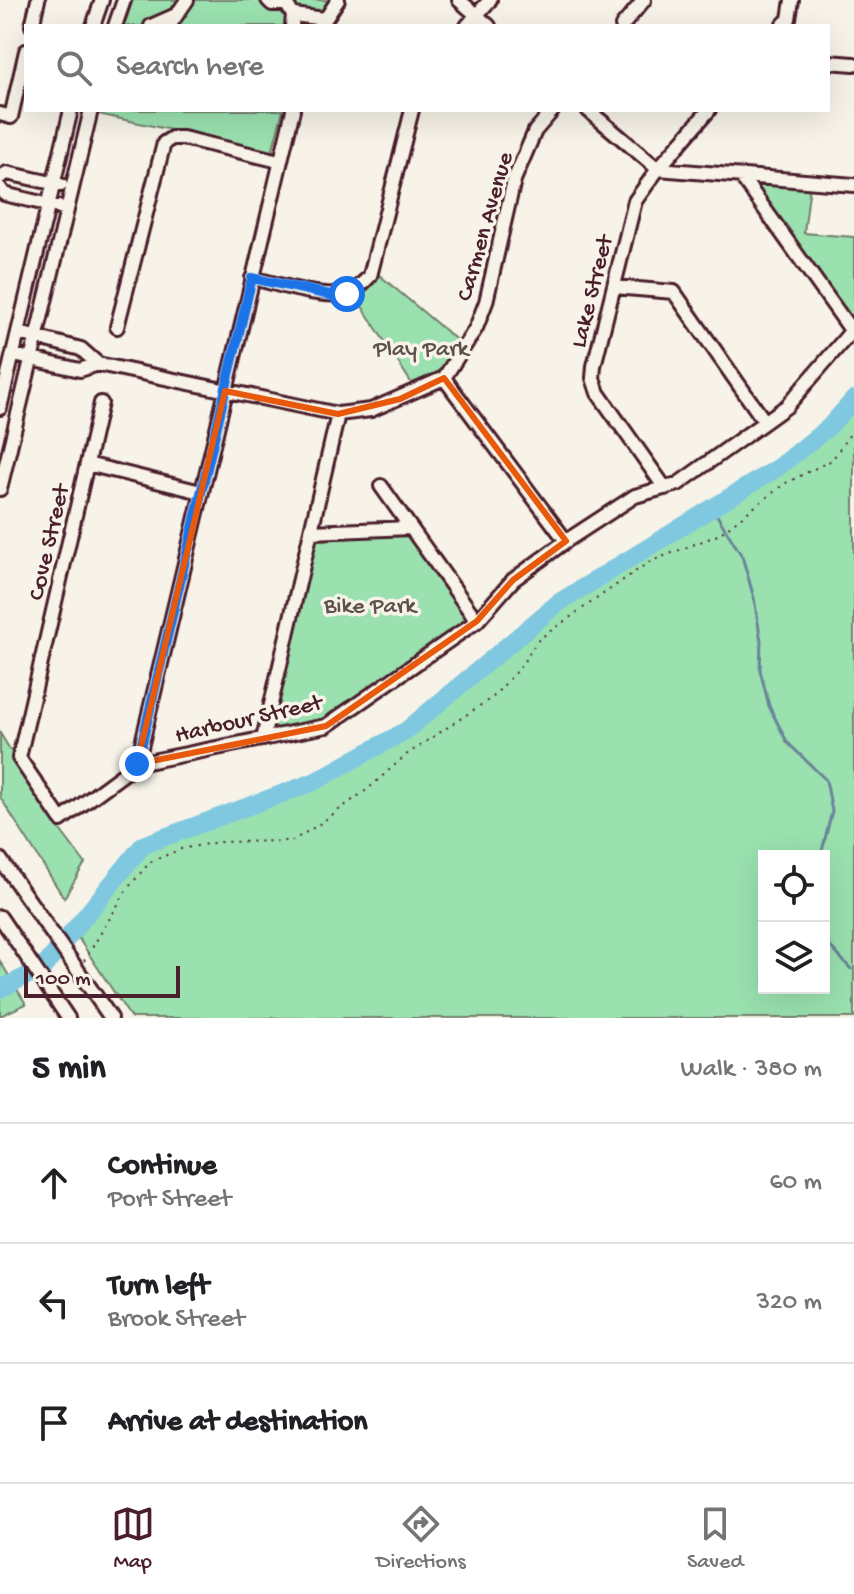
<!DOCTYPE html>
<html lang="en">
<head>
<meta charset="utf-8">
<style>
  body { margin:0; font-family:"Gochi Hand",sans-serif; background:#f2f2f2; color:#202124 }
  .controls { position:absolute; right:24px; bottom:24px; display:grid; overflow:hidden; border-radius:0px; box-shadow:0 8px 32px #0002 }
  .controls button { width:72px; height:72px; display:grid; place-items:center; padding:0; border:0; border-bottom:2px solid #e0e0e0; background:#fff; color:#202124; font:40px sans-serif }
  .scale { position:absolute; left:24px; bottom:20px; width:156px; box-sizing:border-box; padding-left:8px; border:4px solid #4a1f2b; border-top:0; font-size:22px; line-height:28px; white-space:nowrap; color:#4a1f2b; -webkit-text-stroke:6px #f7f3e8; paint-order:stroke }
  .stop { position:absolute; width:24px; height:24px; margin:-18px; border:6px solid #1a73e8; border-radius:50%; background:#fff }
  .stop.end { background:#1a73e8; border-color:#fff; box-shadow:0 2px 8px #0008 }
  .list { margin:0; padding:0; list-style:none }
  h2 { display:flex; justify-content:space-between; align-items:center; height:104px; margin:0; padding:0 32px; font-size:34px }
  h2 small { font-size:26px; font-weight:400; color:#757577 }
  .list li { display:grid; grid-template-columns:52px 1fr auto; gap:24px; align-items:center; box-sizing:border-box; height:120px; padding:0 32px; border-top:2px solid #e0e0e0 }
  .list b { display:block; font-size:30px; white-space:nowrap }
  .list p { margin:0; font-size:26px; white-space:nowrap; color:#757577 }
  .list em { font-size:26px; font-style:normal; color:#757577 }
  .icon { flex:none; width:44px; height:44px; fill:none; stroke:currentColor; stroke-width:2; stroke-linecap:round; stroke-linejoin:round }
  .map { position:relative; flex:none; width:854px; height:1018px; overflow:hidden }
  .search { position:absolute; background:#fff; box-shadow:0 8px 32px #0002; left:24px; right:24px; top:24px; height:88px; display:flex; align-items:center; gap:20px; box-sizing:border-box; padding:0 28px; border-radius:0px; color:#757577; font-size:30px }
  .sheet { height:464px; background:#fff }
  nav { display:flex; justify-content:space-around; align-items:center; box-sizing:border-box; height:112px; border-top:2px solid #e0e0e0; background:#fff; font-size:22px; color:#757577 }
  nav a { display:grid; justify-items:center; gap:4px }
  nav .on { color:#4a1f2b }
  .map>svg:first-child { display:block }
  .green { fill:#9ae1af; stroke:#72806d; stroke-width:2; fill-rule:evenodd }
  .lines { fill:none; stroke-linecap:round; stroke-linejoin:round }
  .stream { stroke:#6a8498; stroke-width:3 }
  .river { stroke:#7fc8e0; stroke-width:18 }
  .minor-casing { stroke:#4a1f2b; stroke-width:18 }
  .path { stroke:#4a1f2b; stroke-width:2; stroke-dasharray:2 6; stroke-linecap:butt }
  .minor { stroke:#f7f3e8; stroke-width:12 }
  .route { stroke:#1a73e8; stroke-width:10 }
  .marked { fill:none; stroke:#e8590c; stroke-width:6; stroke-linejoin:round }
  .labels { text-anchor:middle; stroke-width:7; stroke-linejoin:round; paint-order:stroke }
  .street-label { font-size:24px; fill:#4a1f2b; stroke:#f7f3e8 }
  .park-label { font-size:24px; fill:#5e504c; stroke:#f7f3e8 }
</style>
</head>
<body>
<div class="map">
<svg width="854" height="1018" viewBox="0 0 854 1018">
  <rect width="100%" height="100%" fill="#f7f3e8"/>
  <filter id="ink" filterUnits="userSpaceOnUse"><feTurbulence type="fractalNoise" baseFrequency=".0125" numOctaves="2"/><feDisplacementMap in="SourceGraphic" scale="16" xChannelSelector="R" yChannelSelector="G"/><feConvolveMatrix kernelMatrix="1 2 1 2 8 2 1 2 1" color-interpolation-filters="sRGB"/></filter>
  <g filter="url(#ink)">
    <path class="green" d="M133,0H328L312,26H124Z
      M99,110H283L272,152L98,114Z
      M748,179L810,185L804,233L854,237V320L852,322Z
      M378,274L460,343L442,372L414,387L356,297Z
      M854,399V1018H131L73,930L143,845L314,782L407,730L558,603L777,468L829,427ZM764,856H824V988H764Z
      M408,535L468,619L325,718L271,731L315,540Z
      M0,733L52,819L85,863L64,898L0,797Z
      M0,961L26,1004L0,1016Z"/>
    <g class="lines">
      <path class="stream" d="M713,509L742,556L754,598L761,641L760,670L769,706L787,742L826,780L832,811L822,851L819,856
        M824,940L851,969"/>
      <path class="river" d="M0,989L43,968L143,845L314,782L407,730L558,603L777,468L829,427L854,399"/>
      <g class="minor-casing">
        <path id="minor" d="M268,0L272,4H288
          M284,0L293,15L292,26
          M459,0L489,26
          M293,15L325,19
          M322,24L338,0
          M32,26L38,0
          M93,26L102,0
          M115,26L124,0
          M151,26L176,15
          M169,26L187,0
          M467,26L490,0
          M622,26L644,0
          M782,26L789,19L792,0
          M828,62L854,64
          M588,110L658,169L854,185
          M0,114L11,117L26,51
          M741,176L851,330
          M0,177L7,173L61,185
          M0,188L4,194L67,209
          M252,278C276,283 327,301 349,292C358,289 363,283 370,276L412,110
          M614,287L674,292L765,422
          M117,327L164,143L172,138H183L279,161
          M19,333L81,349L98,364
          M14,355L80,370L98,364L338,414L371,410L444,378L476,328L486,302L514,180L535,131L553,110
          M444,378L566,541
          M101,403L19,758L61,820L137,764L326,726L477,621L513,580L566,541L635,496L678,484L787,406L854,328
          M0,408L71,110
          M87,464L201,492
          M381,486L477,621
          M665,488L598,393L593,378L594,366L635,201L658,169L709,110
          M0,489L91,110
          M311,532L411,528
          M263,739L338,414
          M137,764L293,110
          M0,859L111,1018
          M0,917L68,1018"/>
      </g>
      <path class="path" d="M84,961L128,888L150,862L181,849L218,842L292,841L318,825L368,789L406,755L493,697L520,667L539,639L649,562L718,535L784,484L832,460L854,428
        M59,986L70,978"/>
      <use href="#minor" class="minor"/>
    </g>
  </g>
  <g class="lines" filter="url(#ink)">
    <path class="route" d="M137,764L252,278L330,295L347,294"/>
  </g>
  <path class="marked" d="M444,378L566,541L513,580L477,621L326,726L137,764L225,391L338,414L400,399Z"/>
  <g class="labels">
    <g class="street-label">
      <text transform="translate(483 226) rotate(-74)" y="8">Carmen Avenue</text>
      <text transform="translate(590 291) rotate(-76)" y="8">Lake Street</text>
      <text transform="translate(47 542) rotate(-77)" y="8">Cove Street</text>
      <text transform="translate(248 717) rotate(-13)" y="8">Harbour Street</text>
    </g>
    <g class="park-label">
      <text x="421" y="355">Play Park</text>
      <text x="370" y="612">Bike Park</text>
    </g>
  </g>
</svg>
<div class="controls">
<button><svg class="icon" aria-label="locate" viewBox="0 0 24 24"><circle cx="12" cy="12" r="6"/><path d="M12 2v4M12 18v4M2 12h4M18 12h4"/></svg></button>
<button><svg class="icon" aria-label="layers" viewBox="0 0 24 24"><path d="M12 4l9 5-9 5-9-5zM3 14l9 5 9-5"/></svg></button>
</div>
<div class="scale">100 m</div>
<div class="stop" style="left:347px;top:294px"></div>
<div class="stop end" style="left:137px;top:764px"></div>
<div class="search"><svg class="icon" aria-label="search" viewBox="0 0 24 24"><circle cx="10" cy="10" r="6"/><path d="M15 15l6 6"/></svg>Search here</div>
</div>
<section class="sheet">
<h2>5 min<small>Walk · 380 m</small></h2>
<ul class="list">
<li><svg class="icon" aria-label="ahead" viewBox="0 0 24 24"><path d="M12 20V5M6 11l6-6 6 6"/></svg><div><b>Continue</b><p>Port Street</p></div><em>60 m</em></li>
<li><svg class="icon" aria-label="left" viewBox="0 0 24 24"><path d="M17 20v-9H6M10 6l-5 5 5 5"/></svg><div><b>Turn left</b><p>Brook Street</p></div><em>320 m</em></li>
<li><svg class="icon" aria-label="arrive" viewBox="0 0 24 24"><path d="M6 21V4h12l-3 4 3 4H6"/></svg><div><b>Arrive at destination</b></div></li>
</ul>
</section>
<nav>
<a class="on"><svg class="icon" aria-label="map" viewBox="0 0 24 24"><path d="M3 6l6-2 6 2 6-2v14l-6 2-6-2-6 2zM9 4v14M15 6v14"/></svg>Map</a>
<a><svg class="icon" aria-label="directions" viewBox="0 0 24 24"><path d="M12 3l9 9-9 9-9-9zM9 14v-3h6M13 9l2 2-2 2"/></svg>Directions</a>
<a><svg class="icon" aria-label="saved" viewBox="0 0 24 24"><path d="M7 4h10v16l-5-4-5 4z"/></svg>Saved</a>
</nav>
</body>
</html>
